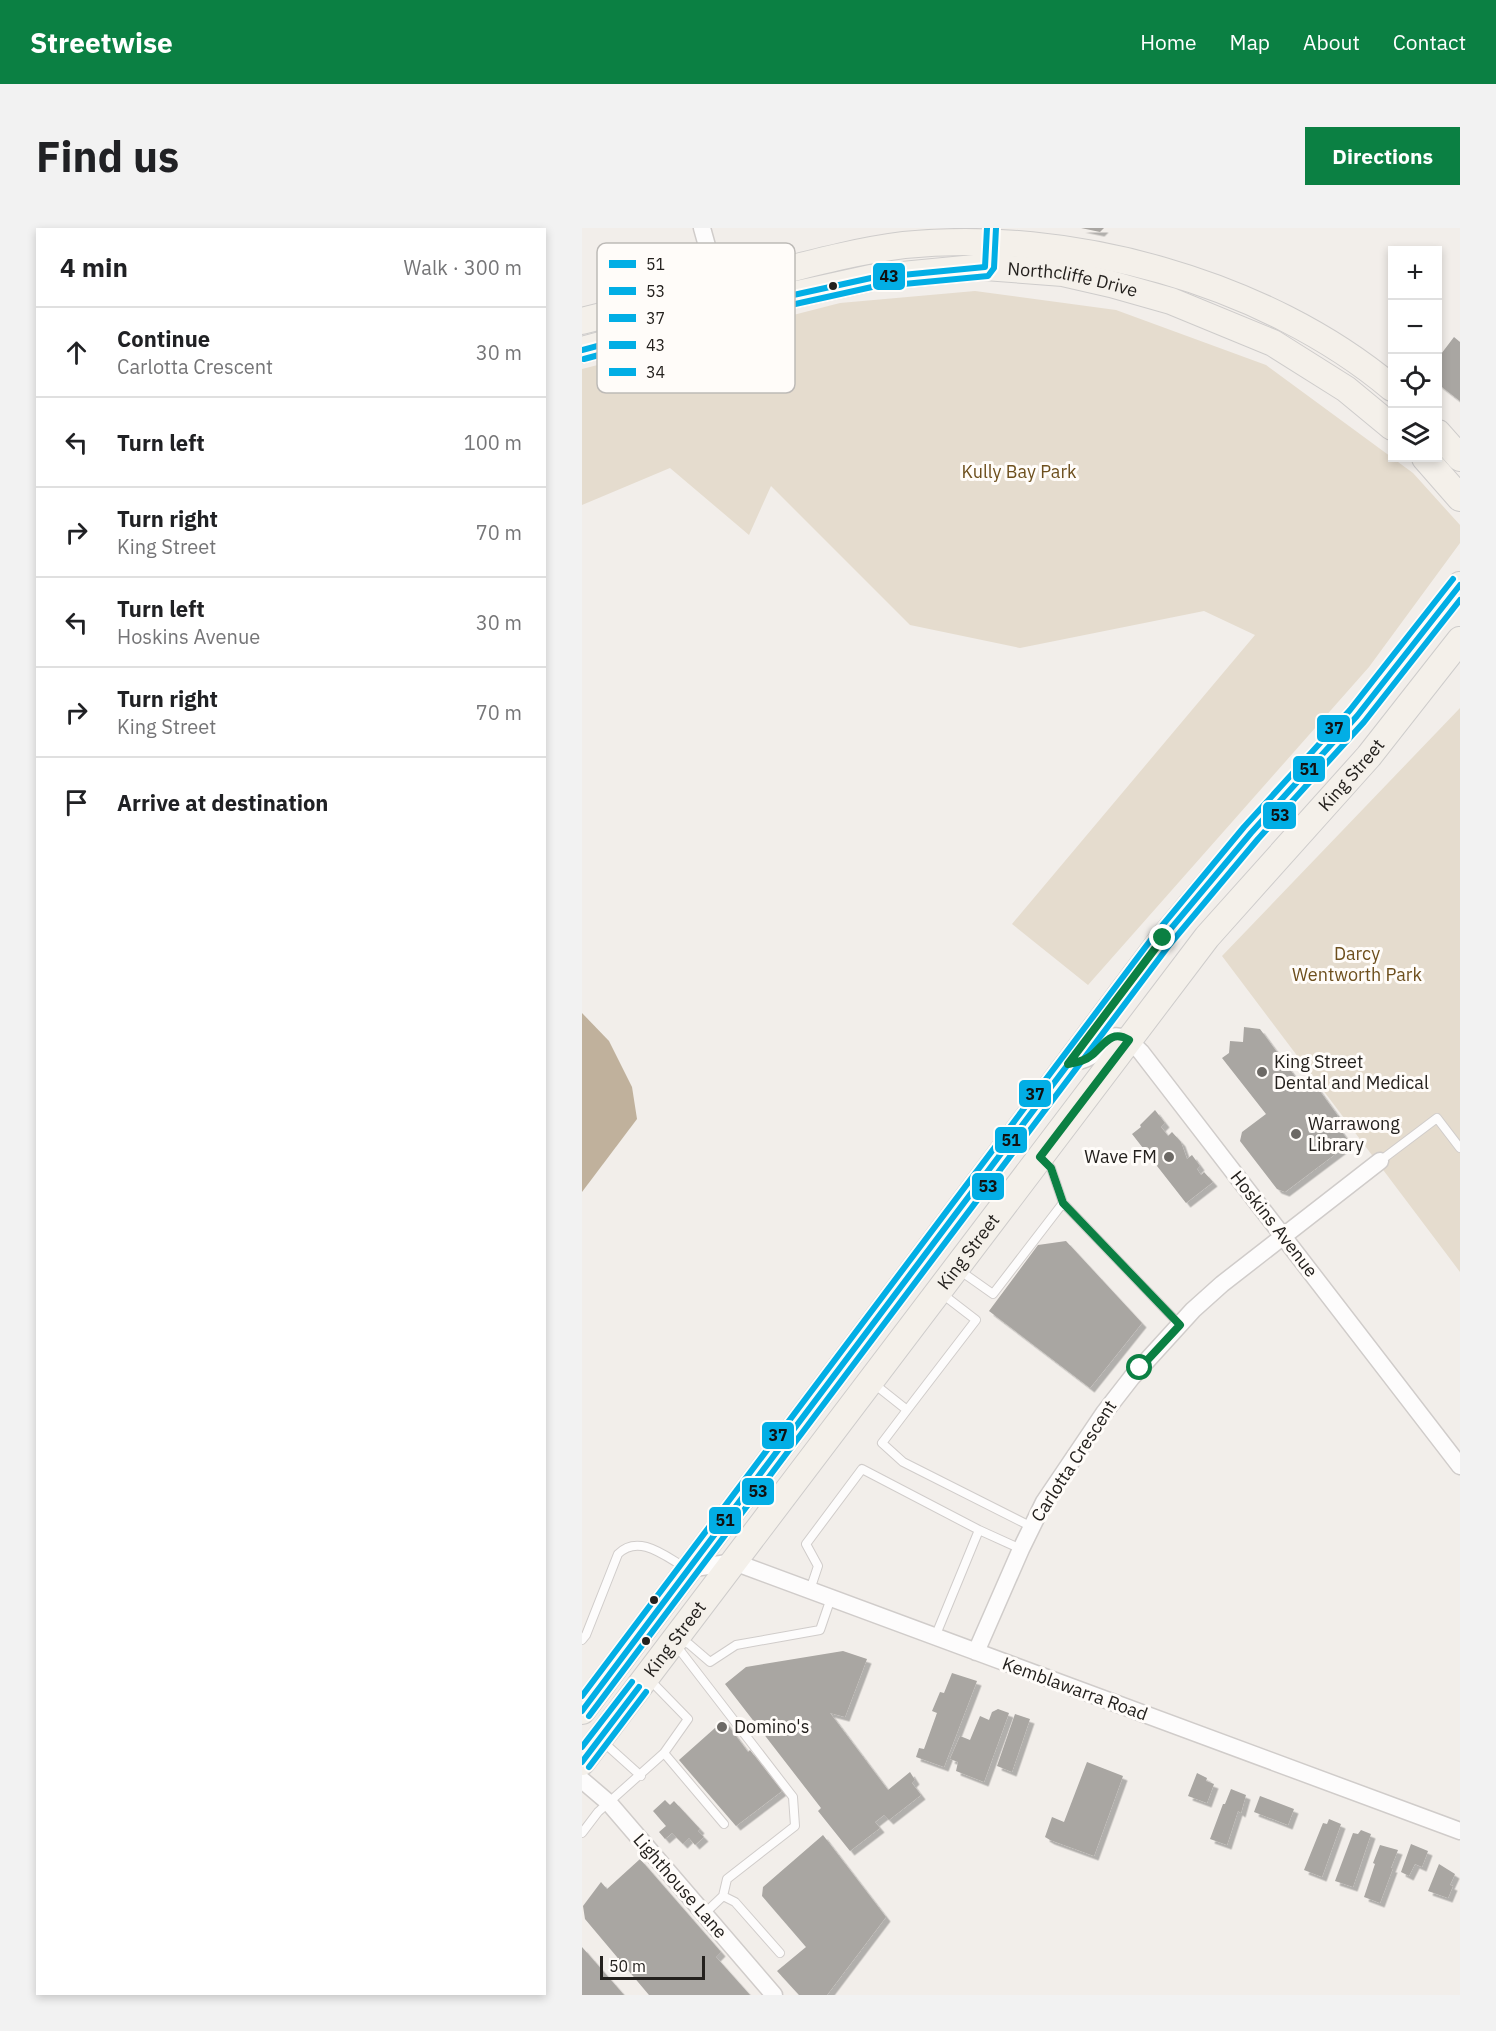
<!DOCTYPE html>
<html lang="en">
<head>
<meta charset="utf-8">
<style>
  body { margin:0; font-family:"IBM Plex Sans",sans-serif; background:#f2f2f2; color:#202124 }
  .controls { position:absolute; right:18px; top:18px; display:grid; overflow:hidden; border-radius:0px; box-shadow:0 3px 9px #0003 }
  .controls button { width:54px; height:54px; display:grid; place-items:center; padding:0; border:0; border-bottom:2px solid #e0e0e0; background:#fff; color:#202124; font:30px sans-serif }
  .scale { position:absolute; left:18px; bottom:15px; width:105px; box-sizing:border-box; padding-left:6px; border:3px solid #24211e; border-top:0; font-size:16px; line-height:21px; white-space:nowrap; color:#24211e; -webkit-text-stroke:4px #fffcf9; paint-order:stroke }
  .stop { position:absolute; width:18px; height:18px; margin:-14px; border:4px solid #0b8043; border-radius:50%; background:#fff }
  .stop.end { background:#0b8043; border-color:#fff; box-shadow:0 2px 6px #0008 }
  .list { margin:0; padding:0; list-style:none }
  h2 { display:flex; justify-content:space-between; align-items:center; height:78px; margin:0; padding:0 24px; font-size:26px }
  h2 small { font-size:20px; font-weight:400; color:#757577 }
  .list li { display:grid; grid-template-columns:39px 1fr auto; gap:18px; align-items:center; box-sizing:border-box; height:90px; padding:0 24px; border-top:2px solid #e0e0e0 }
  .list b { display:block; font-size:22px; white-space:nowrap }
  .list p { margin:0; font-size:20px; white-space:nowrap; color:#757577 }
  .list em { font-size:20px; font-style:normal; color:#757577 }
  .icon { flex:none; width:33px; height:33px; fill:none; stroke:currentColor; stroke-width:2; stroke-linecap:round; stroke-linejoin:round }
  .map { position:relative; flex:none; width:878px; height:1767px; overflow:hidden; border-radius:0px }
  header { display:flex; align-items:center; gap:36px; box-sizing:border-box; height:84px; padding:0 30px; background:#0b8043; color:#fff }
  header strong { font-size:28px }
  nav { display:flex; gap:33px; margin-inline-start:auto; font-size:21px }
  .intro { display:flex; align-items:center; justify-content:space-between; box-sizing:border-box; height:144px; padding:0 36px }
  h1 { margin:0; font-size:42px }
  .button { padding:15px 27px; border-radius:0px; background:#0b8043; color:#fff; font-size:21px; font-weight:700 }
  main { display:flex; gap:36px; padding:0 36px }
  aside { flex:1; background:#fff; border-radius:0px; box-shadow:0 3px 9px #0003 }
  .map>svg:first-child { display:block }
  .green { fill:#e5dcce }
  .water { fill:#c0b19c }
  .building { fill:#a9a6a2; filter:url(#shadow) }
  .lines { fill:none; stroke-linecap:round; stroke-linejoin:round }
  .lane-casing { stroke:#d0ccca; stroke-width:10 }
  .street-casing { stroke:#d0ccca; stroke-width:19 }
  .primary-casing { stroke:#cecccb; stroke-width:28 }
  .lane { stroke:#fdfcfc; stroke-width:8 }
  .street { stroke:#fdfcfc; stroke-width:16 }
  .primary { stroke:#f4f0ea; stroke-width:26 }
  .bus-1-casing { stroke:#fffcf9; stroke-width:10 }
  .bus-2-casing { stroke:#fffcf9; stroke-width:10 }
  .bus-3-casing { stroke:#fffcf9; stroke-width:10 }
  .bus-4-casing { stroke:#fffcf9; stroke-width:10 }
  .bus-5-casing { stroke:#fffcf9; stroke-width:10 }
  .bus-1 { stroke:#02aee5; stroke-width:6 }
  .bus-2 { stroke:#02aee5; stroke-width:6 }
  .bus-3 { stroke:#02aee5; stroke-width:6 }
  .bus-4 { stroke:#02aee5; stroke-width:6 }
  .bus-5 { stroke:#02aee5; stroke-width:6 }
  .route { stroke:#0b8043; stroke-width:8 }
  .bus-dot { fill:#24211e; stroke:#fffcf9; stroke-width:2 }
  .poi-dot { fill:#6c6965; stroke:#fffcf9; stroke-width:2 }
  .labels { text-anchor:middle; stroke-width:6; stroke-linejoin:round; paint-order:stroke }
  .street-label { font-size:18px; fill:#24211e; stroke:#fffcf9 }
  .park-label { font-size:18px; fill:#6d4f1d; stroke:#fffcf9 }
  .poi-label { font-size:18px; fill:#24211e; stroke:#fffcf9; text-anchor:start }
  .key { fill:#fffcf9; stroke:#bdbab7; stroke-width:1.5 }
  .key-label { font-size:16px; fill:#24211e }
  .line-badge { stroke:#fffcf9; stroke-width:2 }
  .pale-badge-label { font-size:16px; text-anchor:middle; font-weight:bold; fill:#111 }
</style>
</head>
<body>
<header>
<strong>Streetwise</strong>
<nav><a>Home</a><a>Map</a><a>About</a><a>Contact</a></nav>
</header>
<div class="intro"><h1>Find us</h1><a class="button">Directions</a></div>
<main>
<aside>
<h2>4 min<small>Walk · 300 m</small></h2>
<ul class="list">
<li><svg class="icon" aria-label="ahead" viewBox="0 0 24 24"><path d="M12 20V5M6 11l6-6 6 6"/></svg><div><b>Continue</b><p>Carlotta Crescent</p></div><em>30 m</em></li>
<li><svg class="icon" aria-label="left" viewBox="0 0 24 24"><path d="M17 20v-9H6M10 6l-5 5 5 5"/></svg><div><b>Turn left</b></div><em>100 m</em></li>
<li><svg class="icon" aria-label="right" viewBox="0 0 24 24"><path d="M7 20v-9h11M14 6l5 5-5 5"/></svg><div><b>Turn right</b><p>King Street</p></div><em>70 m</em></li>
<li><svg class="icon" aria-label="left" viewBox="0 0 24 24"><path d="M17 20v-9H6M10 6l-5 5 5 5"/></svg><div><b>Turn left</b><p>Hoskins Avenue</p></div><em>30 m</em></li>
<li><svg class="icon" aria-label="right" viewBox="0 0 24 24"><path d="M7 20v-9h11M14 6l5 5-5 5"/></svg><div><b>Turn right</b><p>King Street</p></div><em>70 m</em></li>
<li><svg class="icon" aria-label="arrive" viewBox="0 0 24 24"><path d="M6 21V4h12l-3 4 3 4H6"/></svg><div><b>Arrive at destination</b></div></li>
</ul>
</aside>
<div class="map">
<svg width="878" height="1767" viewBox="0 0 878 1767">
  <defs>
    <filter id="shadow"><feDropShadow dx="4.5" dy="4.5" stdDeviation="0" flood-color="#0004"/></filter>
  </defs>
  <rect width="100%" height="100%" fill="#f2eeea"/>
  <path class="green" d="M393,63L534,82L684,137L831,245L878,297V315L787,439L506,757L430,696L673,407L622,383L438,420L328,397L189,258L167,307L88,240L0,277V141L258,75Z
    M878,480V1044L640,728Z"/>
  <path class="water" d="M0,785L27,813L50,859L55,891L0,964Z"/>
  <path class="building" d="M499,0H522L518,4Z
    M872,109L878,114V173L856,156V130Z
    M662,799L678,801L720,858L729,851L756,888L751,892L768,915L703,964L695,961L658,913L660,904L684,886L640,830L647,825L648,813L661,814Z
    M573,882L583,895L579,899L586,908L590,904L599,914L605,931L610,927L618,938L615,941L619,947L622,944L631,954L604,975L550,906L559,899L558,897Z
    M484,1013L560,1095L508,1160L407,1083L456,1017Z
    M261,1423L285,1431L263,1489L248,1485L306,1562L328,1544L333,1552L330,1555L339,1567L307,1592L302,1587L293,1594L298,1600L268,1623L236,1583L239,1580L143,1456L164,1439Z
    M370,1445L395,1453L362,1539L334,1529L337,1520L342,1521L355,1485L350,1483L358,1464L362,1465Z
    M416,1481L427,1485L402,1554L374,1543L376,1534L368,1531L378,1508L388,1512L398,1488L407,1492L410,1484Z
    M433,1486L448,1491L430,1544L415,1538Z
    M142,1492L166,1524L168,1522L200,1563L154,1598L97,1532Z
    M505,1534L541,1548L512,1628L468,1612L463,1609L470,1589L482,1594Z
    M615,1545L625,1550L624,1553L632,1556L625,1575L606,1568Z
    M649,1561L664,1567L659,1585L656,1583L645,1617L628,1611L641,1576H643Z
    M678,1568L712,1581L706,1597L672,1584Z
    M83,1572L88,1577L92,1573L118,1601L116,1603L122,1609L113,1617L107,1610L101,1616L90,1605L83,1611L77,1604L84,1598L71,1583Z
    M747,1591L759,1596L740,1649L722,1642L741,1595L745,1596Z
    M779,1602L789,1606L771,1659L753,1653L771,1605L776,1606Z
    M241,1607L304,1689L245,1767H217L195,1743L224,1719L180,1668L181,1659Z
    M829,1616L846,1623L840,1639L833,1636L827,1648L819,1644Z
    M798,1617L816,1622L809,1640H811L798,1675L782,1669L793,1636L791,1635Z
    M58,1631L139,1724L134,1729L168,1767H67L3,1691L1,1678L19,1654L25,1661Z
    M857,1636L873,1646L868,1657L871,1658L866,1670L846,1663Z
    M0,1719L42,1767H0Z"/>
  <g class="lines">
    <g class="lane-casing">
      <path id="lane" d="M461,932L469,940L481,975
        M798,933L855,890L878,920
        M377,1042L411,1066L481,975L598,1097
        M291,1155L325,1182L300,1215L321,1234L450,1299
        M325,1182L394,1092L359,1065
        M228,1362L236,1338L224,1316L280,1241L397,1302L439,1321
        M353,1409L397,1302
        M0,1412L4,1407L36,1326C57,1305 84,1329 104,1340
        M67,1451L106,1491L82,1525
        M19,1512L59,1548
        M0,1605L16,1584L82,1525L142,1596
        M141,1668L153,1674L198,1725
        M122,1686L141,1668L145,1651L213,1598L211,1569L100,1425L92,1412L107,1416L128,1434L154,1417L238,1402L249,1370"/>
    </g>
    <g class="street-casing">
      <path id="street" d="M120,0L139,68
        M489,835C497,833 505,832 512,826C516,822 519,815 525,811C539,803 550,815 559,824L878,1238
        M106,1341L152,1334L878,1603
        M394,1424L439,1321L462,1274L522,1185L550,1149L611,1082L640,1056L798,933
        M0,1552L27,1575L192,1767"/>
    </g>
    <g class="primary-casing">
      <g id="primary">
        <path d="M0,93C60,78 120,63 180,48C227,36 274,23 322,17C486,0 684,54 810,160"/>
        <path id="s1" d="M0,122L175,75L289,50L403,39L481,45L529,56L589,73L691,115L764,161L810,199"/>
        <path d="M856,205L878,230"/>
        <path d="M843,230L878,270"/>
        <path d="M0,1483L581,710L669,605L775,488L878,357"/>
        <path id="s2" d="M0,1534L625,709L787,528L878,412"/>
      </g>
    </g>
    <use href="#lane" class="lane"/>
    <use href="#street" class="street"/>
    <use href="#primary" class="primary"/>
    <g class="bus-1-casing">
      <path id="bus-1" d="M0,1483L581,710L669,605L775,488L878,357
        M0,1534L57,1459"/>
    </g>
    <g class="bus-2-casing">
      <path id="bus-2" d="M7,1488L588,716L676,611L782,494L878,372
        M7,1539L64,1464"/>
    </g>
    <g class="bus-3-casing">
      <path id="bus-3" d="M0,1468L574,705L662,599L768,482L871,351
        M0,1519L50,1454"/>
    </g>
    <g class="bus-4-casing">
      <path id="bus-4" d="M0,122L175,75L289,50L403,39L405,0"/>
    </g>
    <g class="bus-5-casing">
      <path id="bus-5" d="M2,131L177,84L290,59L406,48L412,40L414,0"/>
    </g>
    <use href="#bus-1" class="bus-1"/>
    <use href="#bus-2" class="bus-2"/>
    <use href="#bus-3" class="bus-3"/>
    <use href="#bus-4" class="bus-4"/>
    <use href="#bus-5" class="bus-5"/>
  </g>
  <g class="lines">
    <path class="route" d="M558,1140L598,1097L481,975L469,940L458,929L547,812C529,801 522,817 510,827C503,833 495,834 486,836L581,710"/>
  </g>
  <g class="bus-dot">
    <circle cx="251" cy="58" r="5"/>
    <circle cx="72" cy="1372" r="5"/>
    <circle cx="64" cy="1413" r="5"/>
  </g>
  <g class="poi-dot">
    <circle cx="680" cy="844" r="6"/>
    <circle cx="714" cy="906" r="6"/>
    <circle cx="587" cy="929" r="6"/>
    <circle cx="140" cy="1499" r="6"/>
  </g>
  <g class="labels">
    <g class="street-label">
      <text dy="6" stroke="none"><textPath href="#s1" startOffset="501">Northcliffe Drive</textPath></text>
      <text dy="6" stroke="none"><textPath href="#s2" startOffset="1252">King Street</textPath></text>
      <text transform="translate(692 996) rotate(52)" y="6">Hoskins Avenue</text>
      <text dy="6" stroke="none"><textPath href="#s2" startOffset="640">King Street</textPath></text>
      <text transform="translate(492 1233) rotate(-57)" y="6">Carlotta Crescent</text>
      <text dy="6" stroke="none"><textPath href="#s2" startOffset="154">King Street</textPath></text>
      <text transform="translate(493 1461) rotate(20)" y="6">Kemblawarra Road</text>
      <text transform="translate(98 1658) rotate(49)" y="6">Lighthouse Lane</text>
    </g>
    <g class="park-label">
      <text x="437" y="250">Kully Bay Park</text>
      <text x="775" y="732">Darcy<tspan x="775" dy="21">Wentworth Park</tspan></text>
    </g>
    <g class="poi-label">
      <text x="692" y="840">King Street<tspan x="692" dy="21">Dental and Medical</tspan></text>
      <text x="726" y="902">Warrawong<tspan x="726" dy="21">Library</tspan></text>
      <text x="575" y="935" text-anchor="end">Wave FM</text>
      <text x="152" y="1505">Domino's</text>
    </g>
  </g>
  <rect x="15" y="15" width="198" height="150" rx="9" class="key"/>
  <rect x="27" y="32" width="27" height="8" fill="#02aee5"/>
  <rect x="27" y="59" width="27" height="8" fill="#02aee5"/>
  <rect x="27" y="86" width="27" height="8" fill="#02aee5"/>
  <rect x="27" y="113" width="27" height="8" fill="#02aee5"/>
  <rect x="27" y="140" width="27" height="8" fill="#02aee5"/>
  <g class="key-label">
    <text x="64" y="42">51</text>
    <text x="64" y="69">53</text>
    <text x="64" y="96">37</text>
    <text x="64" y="123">43</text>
    <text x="64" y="150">34</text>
  </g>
  <g class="line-badge">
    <rect x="290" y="34" width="34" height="29" rx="6" fill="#02aee5"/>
    <rect x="734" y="486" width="35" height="29" rx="6" fill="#02aee5"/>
    <rect x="710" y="527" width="34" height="28" rx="6" fill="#02aee5"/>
    <rect x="680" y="573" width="35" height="29" rx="6" fill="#02aee5"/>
    <rect x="436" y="851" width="34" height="29" rx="6" fill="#02aee5"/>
    <rect x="412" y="898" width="34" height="28" rx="6" fill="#02aee5"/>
    <rect x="389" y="944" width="34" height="29" rx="6" fill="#02aee5"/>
    <rect x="179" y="1193" width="34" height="29" rx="6" fill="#02aee5"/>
    <rect x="159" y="1249" width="34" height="29" rx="6" fill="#02aee5"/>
    <rect x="126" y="1278" width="34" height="29" rx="6" fill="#02aee5"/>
  </g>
  <g class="pale-badge-label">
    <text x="307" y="54">43</text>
    <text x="752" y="506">37</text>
    <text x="727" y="547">51</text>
    <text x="698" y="593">53</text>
    <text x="453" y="872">37</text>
    <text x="429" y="918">51</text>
    <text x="406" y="964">53</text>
    <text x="196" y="1213">37</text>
    <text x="176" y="1269">53</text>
    <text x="143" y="1298">51</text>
  </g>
</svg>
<div class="controls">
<button>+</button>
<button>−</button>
<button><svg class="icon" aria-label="locate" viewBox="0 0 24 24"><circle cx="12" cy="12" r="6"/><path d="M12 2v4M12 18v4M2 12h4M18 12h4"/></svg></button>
<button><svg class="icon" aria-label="layers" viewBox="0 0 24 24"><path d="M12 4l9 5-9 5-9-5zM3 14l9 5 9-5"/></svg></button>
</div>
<div class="scale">50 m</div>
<div class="stop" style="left:558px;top:1140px"></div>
<div class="stop end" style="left:581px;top:710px"></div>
</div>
</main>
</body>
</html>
